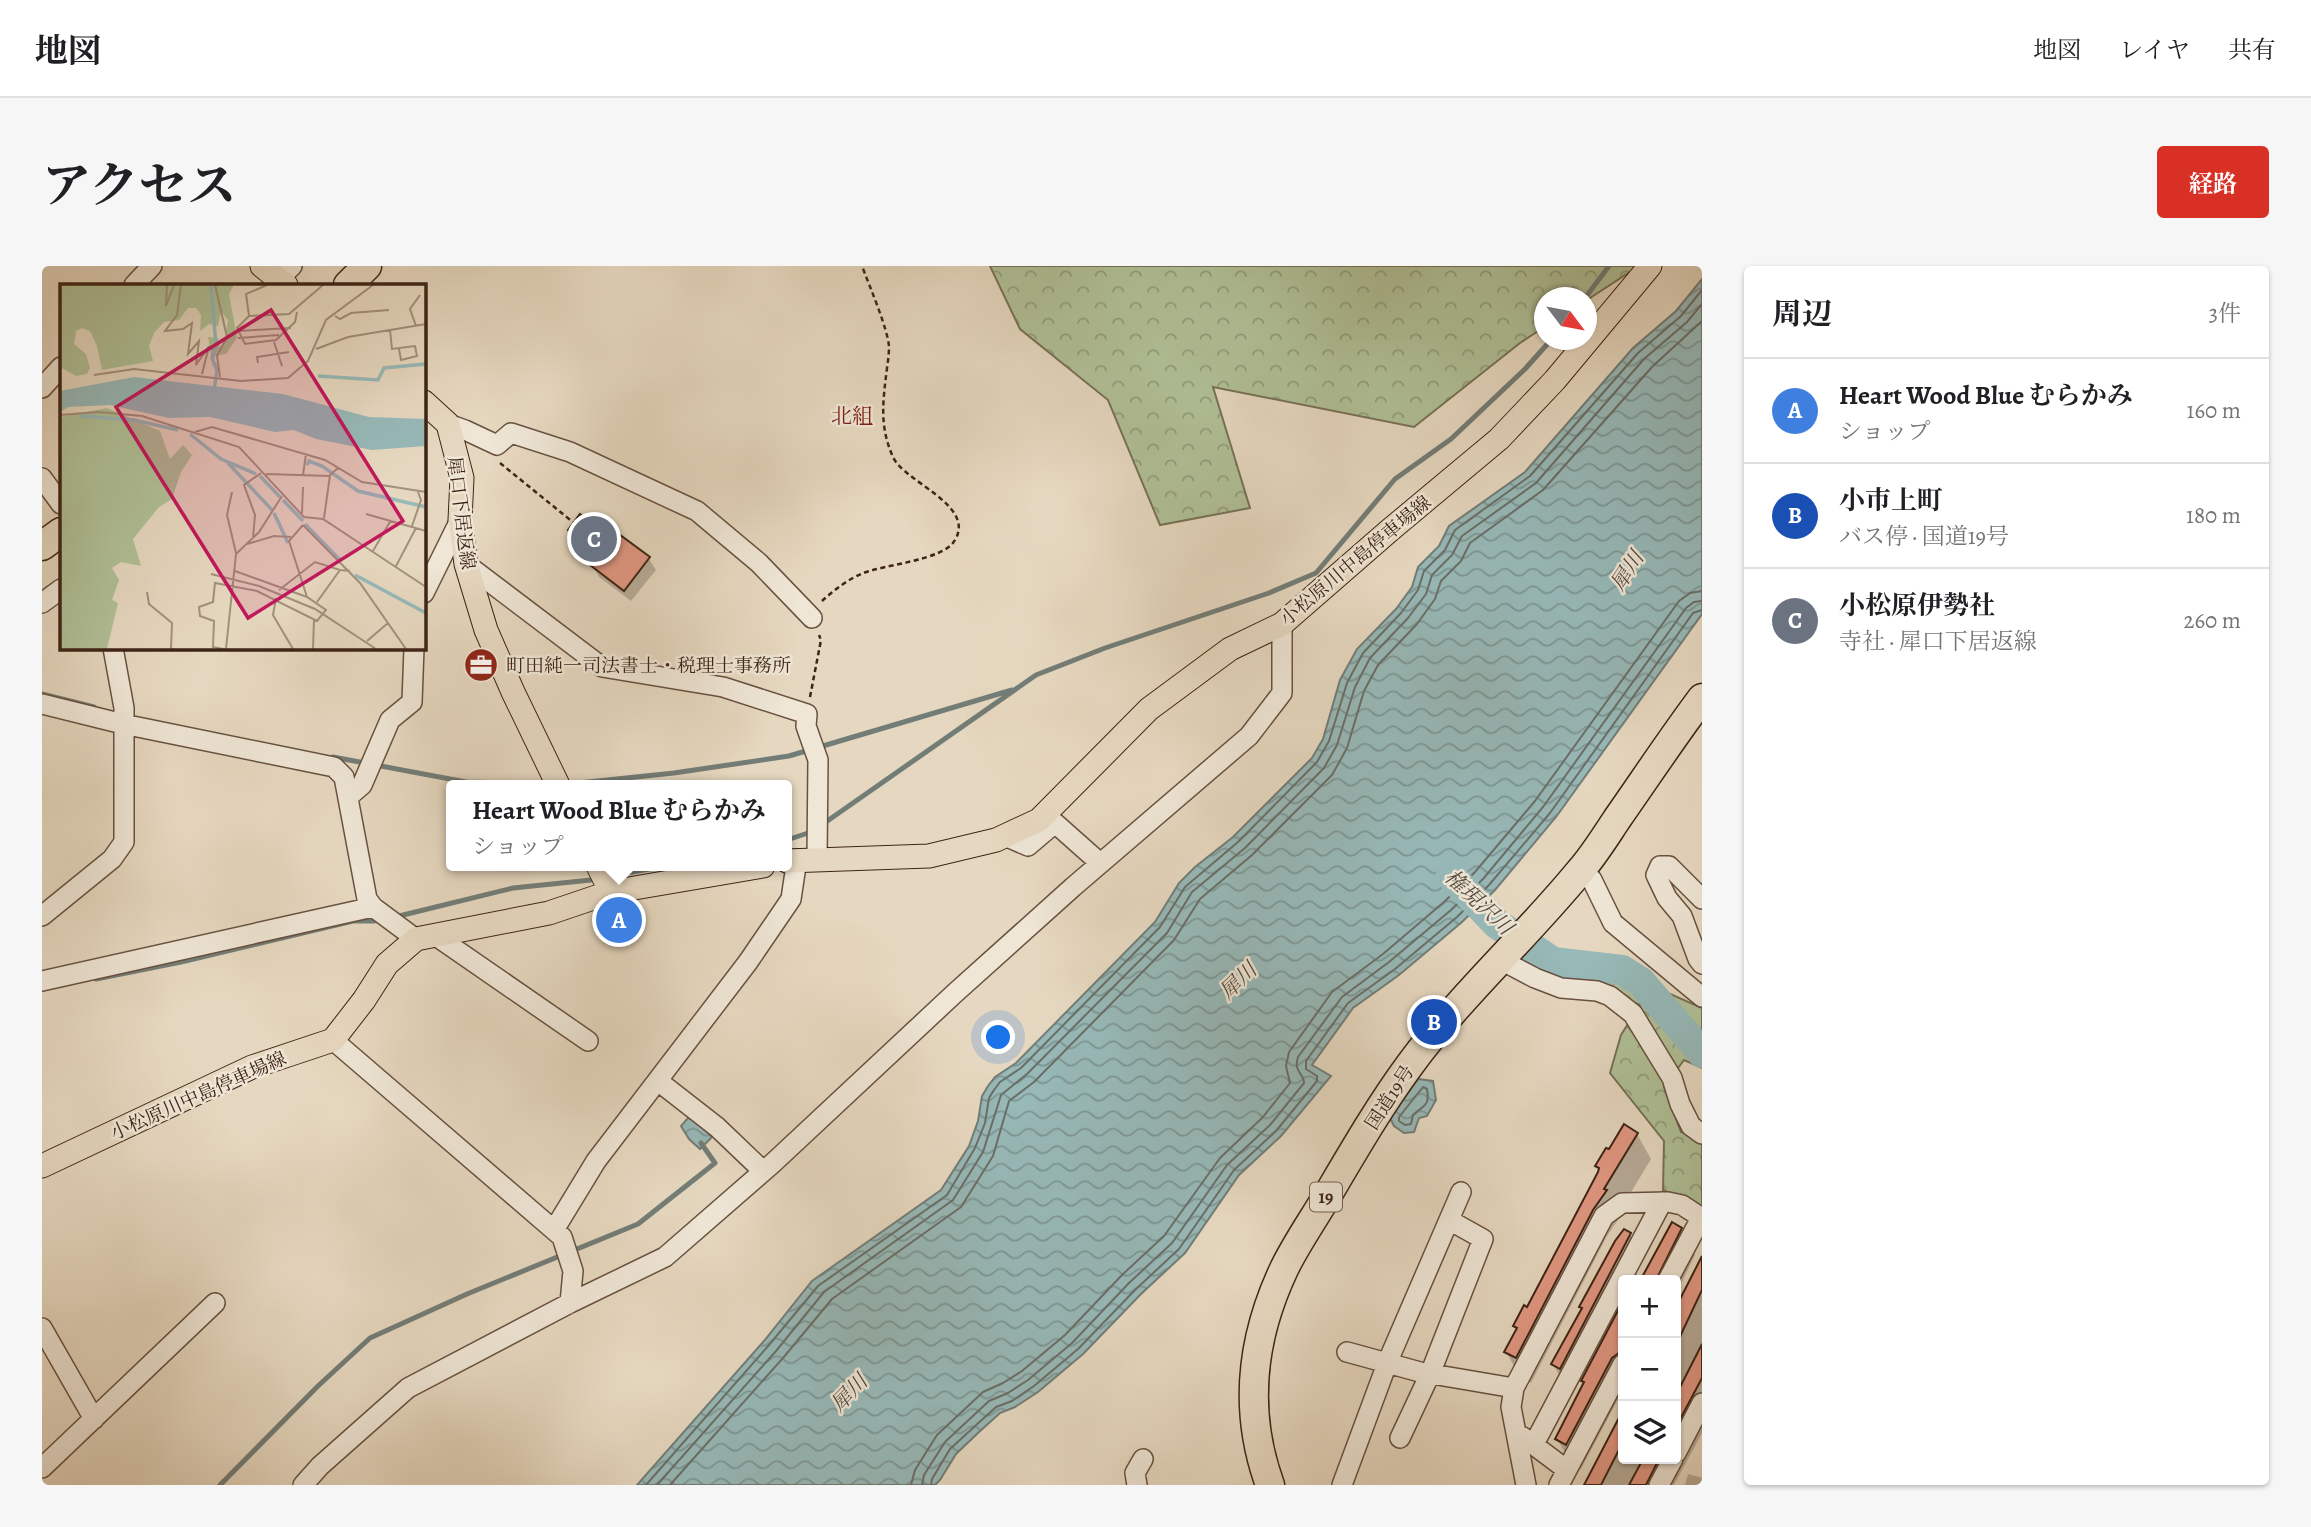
<!DOCTYPE html>
<html lang="ja">
<head>
<meta charset="utf-8">
<style>
  body { margin:0; font-family:Alegreya,"Noto Serif JP",serif; background:#f6f6f6; color:#202124 }
  .controls { position:absolute; right:21px; bottom:21px; display:grid; overflow:hidden; border-radius:7px; box-shadow:0 2px 5px #0004 }
  .controls button { width:63px; height:63px; display:grid; place-items:center; padding:0; border:0; border-bottom:2px solid #e0e0e0; background:#fff; color:#202124; font:35px sans-serif }
  .compass { position:absolute; left:1492px; top:21px; width:63px; height:63px; border-radius:50%; background:#fff; box-shadow:0 2px 5px #0004; rotate:122deg }
  .you { position:absolute; left:957px; top:772px; width:24px; height:24px; margin:-18px; border:5px solid #fff; border-radius:50%; background:#1a73e8; box-shadow:0 0 0 10px #1a73e833 }
  .badge { display:grid; place-items:center; width:46px; height:46px; border-radius:50%; background:#d93025; color:#fff; font-size:23px; font-weight:700 }
  .pin { position:absolute; translate:-50% -50%; border:4px solid #fff; box-shadow:0 2px 7px #0006 }
  .popup { position:absolute; left:404px; top:514px; width:346px; height:91px; box-sizing:border-box; display:grid; place-content:center; border-radius:7px; background:#fff; filter:drop-shadow(0 2px 5px #0005); font-size:23px; white-space:nowrap; color:#757577 }
  .popup b { font-size:26px; color:#202124 }
  .popup::after { content:''; position:absolute; left:50%; top:100%; margin-left:-14px; border:14px solid transparent; border-top-color:#fff }
  .list { margin:0; padding:0; list-style:none }
  h2 { display:flex; justify-content:space-between; align-items:center; height:91px; margin:0; padding:0 28px; font-size:30px }
  h2 small { font-size:23px; font-weight:400; color:#757577 }
  .list li { display:grid; grid-template-columns:46px 1fr auto; gap:21px; align-items:center; box-sizing:border-box; height:105px; padding:0 28px; border-top:2px solid #e0e0e0 }
  .list b { display:block; font-size:26px; white-space:nowrap }
  .list p { margin:0; font-size:23px; white-space:nowrap; color:#757577 }
  .list em { font-size:23px; font-style:normal; color:#757577 }
  .icon { flex:none; width:38px; height:38px; fill:none; stroke:currentColor; stroke-width:2; stroke-linecap:round; stroke-linejoin:round }
  .map { position:relative; flex:none; width:1660px; height:1219px; overflow:hidden; border-radius:7px }
  header { display:flex; align-items:center; gap:42px; box-sizing:border-box; height:98px; padding:0 35px; background:#fff; border-bottom:2px solid #e0e0e0 }
  header strong { font-size:33px }
  nav { display:flex; gap:38px; margin-inline-start:auto; font-size:24px }
  .intro { display:flex; align-items:center; justify-content:space-between; box-sizing:border-box; height:168px; padding:0 42px }
  h1 { margin:0; font-size:49px }
  .button { padding:18px 32px; border-radius:7px; background:#d93025; color:#fff; font-size:24px; font-weight:700 }
  main { display:flex; gap:42px; padding:0 42px }
  aside { flex:1; background:#fff; border-radius:7px; box-shadow:0 2px 5px #0004 }
  .map>svg:first-child { display:block }
  .forest { fill:url(#forest-crowns); stroke:#777256; stroke-width:2 }
  .water { fill:url(#water-waves); stroke:#737d77; stroke-width:2 }
  .shadow { fill:#0003 }
  .lines { fill:none; stroke-linecap:round; stroke-linejoin:round }
  .shore { stroke:#6a6e67; stroke-width:2 }
  .stream { stroke:#737d77; stroke-width:5 }
  .river { stroke:#97b9b8; stroke-width:30 }
  .building { fill:#e29883; stroke:#3e2416; stroke-width:2 }
  .minor-casing { stroke:#685140; stroke-width:22 }
  .major-casing { stroke:#3e2416; stroke-width:25 }
  .highway-casing { stroke:#3e2416; stroke-width:31 }
  .path { stroke:#3e2416; stroke-width:2.5; stroke-dasharray:5 3.5; stroke-linecap:butt }
  .minor { stroke:#efe6d6; stroke-width:19 }
  .major { stroke:#e6d8c0; stroke-width:23 }
  .highway { stroke:#e6d8c0; stroke-width:28 }
  .labels { text-anchor:middle; stroke-width:5; stroke-linejoin:round; paint-order:stroke }
  .shield { fill:#efe6d6; stroke:#735e50; stroke-width:2 }
  .shield-label { font-size:18px; font-weight:bold; fill:#3e2416 }
  .street-label { font-size:19px; fill:#3e2416; stroke:#efe6d6 }
  .poi-label { font-size:19px; fill:#3e2416; stroke:#efe6d6; text-anchor:start }
  .neighbourhood-label { font-size:21px; fill:#7a1f14; stroke:#efe6d6 }
  .water-label { font-size:21px; font-style:italic; fill:#54493e; stroke:#efe6d6 }
  .inset-river { fill:none; stroke:#97b9b8; stroke-width:3.5 }
  .inset-road { fill:none; stroke:#a3907c; stroke-width:2 }
  .view { fill:#c2185b; fill-opacity:0.15; stroke:#c2185b; stroke-width:3.5 }
  .inset-edge { fill:none; stroke:#3e2416; stroke-width:3.5 }
</style>
</head>
<body>
<header>
<strong>地図</strong>
<nav><a>地図</a><a>レイヤ</a><a>共有</a></nav>
</header>
<div class="intro"><h1>アクセス</h1><a class="button">経路</a></div>
<main>
<div class="map">
<svg width="1660" height="1219" viewBox="0 0 1660 1219">
  <defs>
    <pattern id="forest-crowns" width="20" height="18" patternUnits="userSpaceOnUse" patternTransform="scale(1.75)"><rect width="20" height="18" fill="#b0c097"/><path d="M2 6a3 3 0 1 1 6 0M12 15a3 3 0 1 1 6 0" fill="none" stroke="#919c7a"/></pattern>
    <pattern id="water-waves" width="16" height="10" patternUnits="userSpaceOnUse" patternTransform="scale(1.75)"><rect width="16" height="10" fill="#97b9b8"/><path d="M0 5q4-4 8 0t8 0" fill="none" stroke="#7d9695"/></pattern>
  </defs>
  <rect width="100%" height="100%" fill="#e6d8c0"/>
  <filter id="stains"><feTurbulence type="fractalNoise" baseFrequency=".00286" numOctaves="4"/><feColorMatrix values="0 0 0 0 .2 0 0 0 0 .09 0 0 0 0 .02 0 0 0 .5 -.17"/></filter>
  <radialGradient id="worn" r=".72"><stop offset=".6" stop-color="#630" stop-opacity="0"/><stop offset="1" stop-color="#630" stop-opacity=".3"/></radialGradient>
  <path class="forest" d="M948,0H1597L1545,34V32H1503L1502,61L1478,77L1372,161L1171,121L1208,242L1118,259L1066,134L978,63Z
    M1534,686L1660,742V802L1642,794L1622,821L1639,866L1660,874V942L1621,924L1622,875L1568,807L1579,769L1598,739L1525,708Z"/>
  <path class="water" d="M1660,13V348L1514,551L1453,624L1420,656L1357,709L1311,742L1270,799L1289,810L1239,870L1197,909L1143,987L1099,1028L1041,1088L996,1126L973,1141L958,1147L937,1166L914,1188L898,1214L893,1219H595L722,1075L770,1015L899,924L927,880L936,855L940,830L946,820L953,811L974,797L1113,656L1137,617L1153,601L1191,571L1270,492L1281,473L1298,414L1315,383L1354,343L1370,321L1376,301L1397,280L1407,260L1483,206L1591,82L1634,45Z
    M1376,813L1391,815L1394,834L1385,850L1377,852L1372,866L1362,867L1352,860L1348,852Z
    M646,852L653,854L670,871L658,883L647,873L639,860Z"/>
  <path class="shadow" d="M574,269L607,293L614,304L589,335L557,311L550,298L535,286L528,274L572,273Z
    M1595,868L1609,893L1576,948L1578,951L1565,970L1489,1117L1479,1112L1464,1086L1476,1064L1473,1060L1486,1043L1558,905L1555,900L1568,885Z
    M1630,959L1639,963L1653,989L1634,1028V1014H1601Z
    M1582,965L1588,969L1601,990L1523,1119L1511,1098L1541,1044L1539,1041Z
    M1660,993V1167L1632,1219H1543L1581,1148V1193H1634V1045Z
    M1581,1039V1124L1539,1203L1530,1198L1515,1173L1543,1117L1541,1115Z
    M1646,1208L1660,1212V1219H1643Z"/>
  <g class="lines">
    <path class="shore" d="M1381,821L1385,823C1388,840 1382,839 1371,849L1369,858L1363,859L1357,855V851Z
      M604,1219L727,1079L776,1020L905,929L933,882L943,857L947,832L952,824L958,816L979,802L1118,661L1143,621L1196,576L1275,496L1287,475L1305,417L1321,387L1359,347L1376,324L1382,305L1403,284L1413,264L1488,210L1596,87L1639,50L1660,24
      M615,1219L734,1085L782,1026L911,934L941,886L959,829L985,808L1125,667L1150,626L1203,582L1282,502L1295,479L1313,421L1328,392L1366,352L1384,328L1390,309L1410,289L1420,270L1494,217L1602,93L1645,56L1660,38
      M628,1219L741,1092L790,1033L919,941L951,890L967,835L992,816L1132,674L1158,633L1210,589L1290,509L1305,482L1322,425L1336,399L1375,358L1393,333L1399,315L1419,295L1428,277L1501,224L1610,101L1660,55
      M869,1219L873,1204L895,1169L941,1126L961,1117L980,1105L1023,1069L1080,1009L1122,970L1178,892L1221,851L1248,817L1244,800L1247,786L1290,726L1341,688L1402,636L1433,606L1493,535L1637,335L1648,327L1660,325
      M880,1219L882,1209L903,1176L947,1135L966,1127L986,1114L1030,1077L1087,1017L1130,977L1185,899L1228,859L1262,817C1262,807 1251,806 1256,791L1300,731L1347,696L1409,644L1441,613L1501,541L1644,342L1652,336L1660,335
      M889,1219L890,1213L908,1183L932,1161L954,1141L970,1135L992,1120L1036,1083L1094,1023L1137,983L1192,904L1234,865L1275,815V810L1264,803V795L1306,737L1353,703L1415,651L1447,619L1508,547L1651,347L1660,344"/>
    <path class="stream" d="M1543,32L1567,0
      M0,428L52,441
      M291,491L424,516L506,518
      M527,518L632,507L747,490L970,424
      M781,558L994,409L1063,382L1227,327L1274,307L1353,213L1409,173L1483,103L1509,74
      M745,574L769,566
      M573,609L624,600
      M353,651L471,622L549,614
      M54,713L139,696L311,655H332
      M178,1219L276,1120L328,1072L425,1028L596,958L673,897L659,877"/>
    <path class="river" d="M1409,610L1455,658L1511,696L1580,704L1599,716L1660,787"/>
  </g>
  <path class="building" d="M538,248L544,253L547,248L571,270L574,266L608,291L582,325L548,299L551,293L526,274L530,267L526,264Z
    M1582,858L1596,867L1562,923L1565,924L1551,944L1474,1092L1462,1086L1475,1062L1471,1060L1482,1039L1485,1041L1556,906L1557,902L1553,900L1564,882L1567,883Z
    M1630,956L1640,962L1614,1014H1592L1595,1010L1599,1013Z
    M1582,963L1589,967L1518,1103L1509,1098L1540,1042L1537,1041L1573,975Z
    M1660,990V1024L1634,1079V1041Z
    M1581,1035V1078L1577,1087L1570,1092L1524,1179L1513,1173L1542,1116L1539,1115Z
    M1660,1078V1112L1634,1161V1129Z
    M1581,1144V1176L1559,1219H1542Z
    M1601,1193H1617L1604,1219H1587Z"/>
  <g class="lines">
    <g class="minor-casing">
      <path id="minor" d="M92,19L110,0
        M231,19L250,0
        M0,122L19,101
        M406,158L423,164L455,179L469,167L528,186L655,245L717,297L770,352
        M0,212L19,238
        M424,298L560,401L681,421L765,448L764,460L776,494L775,593
        M382,327L418,254
        M0,337L19,323
        M0,438L81,458L292,501L302,511L325,633L331,641L374,673
        M306,531L320,519L348,454L370,436L372,382
        M963,570L986,580L1013,557L1058,597
        M1540,603L1550,614L1571,657L1660,731
        M1660,633L1627,600H1618L1614,609L1625,632L1640,650L1656,693L1660,698
        M0,650L70,593L82,576V442L71,382
        M394,670L546,775
        M1459,694L1493,712L1519,722L1555,725L1568,730L1591,748L1630,812L1638,838L1649,860L1660,868
        M0,715L331,641
        M291,774L520,971L531,1005L528,1037
        M616,815L675,861L721,905
        M512,964L554,895L706,696L749,633L755,593
        M1626,1014L1659,952
        M0,1062L52,1153
        M1305,1086L1378,1106L1472,1122
        M1481,1171L1525,1204
        M1358,1172L1388,1108L1441,973L1407,954
        M1492,1178L1620,936
        M1634,1187L1660,1137
        M0,1202L173,1037
        M261,1219L278,1200L366,1122L528,1037L623,991L731,897L913,727L1031,621L1207,470L1240,427V358
        M1095,1219L1093,1207L1101,1193
        M1300,1219L1346,1095L1419,926
        M1484,1219L1469,1141L1472,1122L1562,950L1580,937L1626,936L1640,939L1660,952
        M1517,1219L1581,1098
        M1617,1219L1631,1193"/>
    </g>
    <g class="major-casing">
      <path id="major" d="M220,0L244,19
        M382,136L406,158L420,212L418,254L424,298L444,364L471,426L516,519
        M745,595L887,590L954,574L997,554L1107,443L1188,383L1240,358L1348,264L1457,173L1513,114L1608,0
        M556,600L569,626
        M0,900L210,801L291,774L322,734L345,698L374,673L507,647L569,626L721,600"/>
    </g>
    <g class="highway-casing">
      <path id="highway" d="M306,19L325,0
        M0,280L19,266
        M1228,1219C1201,1145 1209,1073 1242,1003C1254,978 1271,954 1285,930C1311,886 1337,841 1367,800C1418,730 1483,672 1538,605C1552,589 1563,571 1575,553C1603,513 1630,472 1660,432"/>
    </g>
    <path class="path" d="M458,197L532,257
      M780,335C791,325 805,314 819,308C842,298 901,295 913,274C934,239 862,216 851,191C837,160 841,135 845,102C846,95 847,88 847,81C846,63 827,19 820,0
      M768,431L779,374L777,369"/>
    <use href="#minor" class="minor"/>
    <use href="#major" class="major"/>
    <use href="#highway" class="highway"/>
  </g>
  <defs>
    <g id="office-disc" transform="scale(1.75)"><circle r="9.5" fill="#8f2418" stroke="#efe6d6"/><path d="M-6-3h4V-5.5h4V-3h4V5H-6ZM-1-4.5V-3h2v-1.5ZM-6 0V1H6V0Z" fill="#fff"/></g>
  </defs>
  <g fill-rule="evenodd">
    <use href="#office-disc" x="439" y="399"/>
  </g>
  <g class="labels">
    <rect class="shield" x="1268" y="916.5" width="32" height="29" rx="5"/>
    <g class="shield-label">
      <text x="1284" y="937">19</text>
    </g>
    <g class="street-label">
      <text transform="translate(420 247) rotate(83)" y="7">犀口下居返線</text>
      <text transform="translate(1313 294) rotate(-40)" y="7">小松原川中島停車場線</text>
      <text transform="translate(156 829) rotate(-24)" y="7">小松原川中島停車場線</text>
      <text transform="translate(1347 831) rotate(-57)" y="7">国道19号</text>
    </g>
    <g class="poi-label">
      <text x="464" y="406">町田純一司法書士・税理士事務所</text>
    </g>
    <g class="neighbourhood-label">
      <text x="810" y="157">北組</text>
    </g>
    <g class="water-label">
      <text transform="translate(1585 305) rotate(-57)" y="7">犀川</text>
      <text transform="translate(1437 636) rotate(43)" y="7">権現沢川</text>
      <text transform="translate(1196 715) rotate(-44)" y="7">犀川</text>
      <text transform="translate(807 1127) rotate(-46)" y="7">犀川</text>
    </g>
  </g>
  <g transform="translate(18 18)">
    <rect width="366" height="366" fill="#e6d8c0"/>
    <path d="M0,1H174L169,10L177,54L166,70L155,72L153,84L148,53L158,54L159,62H164L168,36L161,27L158,42L149,40L140,47L141,31L136,24H128L119,36L104,38L94,49L89,62L93,77L42,86L37,62L30,47L22,44L16,47L14,60L26,70L30,84L27,90L16,92L0,83ZM47,124L100,147L110,175L123,161L132,171L121,188L112,215L99,223L73,255L81,282L61,278L52,284L59,296L52,316L58,319L47,365H0V133Z" fill="#b0c097"/>
    <path d="M74,93L223,110L309,133L366,135V162L312,166L256,155L234,146L215,148L150,133L109,134L50,121L8,123L0,128V107Z" fill="#97b9b8"/>
    <path class="inset-river" d="M151,1L156,61L152,74L157,86L154,106M258,92L318,96L324,84L366,80M20,132L74,136L118,146M130,150L161,175L196,190M168,179L212,226M247,181L249,177L262,182L298,207L366,223M200,192L220,213M223,216L243,237M214,229L228,259M245,240L281,277M295,291L366,329"/>
    <path class="inset-road" d="M107,1L106,22L114,1M121,1L117,31L105,47L123,45L132,39L128,70L139,57L136,81L149,62L142,90M155,1L167,53L157,72L160,93M207,1L186,10L189,32L229,30L263,1M189,32L177,44L185,60L216,56L235,38L237,28M275,32L280,35L291,29L329,26M356,42L350,25L360,11M330,46L332,65L355,62L357,72L341,76L339,65M177,47L231,44M178,54L219,51M214,58L222,82M256,65L288,53L366,40M198,79L197,73L229,68M34,91L74,85L181,97L228,94L248,77L266,36L313,1M0,131L38,128L82,132L179,163L244,233L263,235L366,303M135,148L152,143L265,176L302,198L366,208M206,190L270,192M243,191L246,170M172,208L167,231L176,269M242,229L243,203M306,230L366,247M264,234L270,191L278,184M243,241L300,299L346,365M243,241L229,257L247,313M352,242L361,216L358,208M193,254L195,231L184,201L201,189M187,260L214,252L231,253M313,267L331,236M336,282L356,244M151,290L199,302L255,325L316,365M219,306L255,278L280,286M87,308L89,320L112,339L111,365M216,314L213,331L233,365M257,318L280,286L290,287M307,357L328,339M163,365L153,363L154,337L140,332L139,323L153,318L155,299L197,307L257,337L266,326L247,313L175,287M166,365L176,270L199,248L222,212M253,365L254,336"/>
    <path class="view" d="M211,26L343,237L188,334L56,123Z"/>
    <rect width="366" height="366" class="inset-edge"/>
  </g>
  <rect width="100%" height="100%" filter="url(#stains)"/>
  <rect width="100%" height="100%" fill="url(#worn)"/>
</svg>
<div class="controls">
<button>+</button>
<button>−</button>
<button><svg class="icon" aria-label="layers" viewBox="0 0 24 24"><path d="M12 4l9 5-9 5-9-5zM3 14l9 5 9-5"/></svg></button>
</div>
<svg class="compass" viewBox="-18 -18 36 36"><path d="M0-13l5 13h-10z" fill="#e53935"/><path d="M0 13l5-13h-10z" fill="#757577"/></svg>
<div class="you"></div>
<div class="pin badge" style="left:577px;top:654px;background:#3f7fe0">A</div>
<div class="popup"><b>Heart Wood Blue むらかみ</b>ショップ</div>
<div class="pin badge" style="left:1392px;top:756px;background:#1a4fb4">B</div>
<div class="pin badge" style="left:552px;top:273px;background:#6b7280">C</div>
</div>
<aside>
<h2>周辺<small>3件</small></h2>
<ul class="list">
<li><span class="badge" style="background:#3f7fe0">A</span><div><b>Heart Wood Blue むらかみ</b><p>ショップ</p></div><em>160 m</em></li>
<li><span class="badge" style="background:#1a4fb4">B</span><div><b>小市上町</b><p>バス停 · 国道19号</p></div><em>180 m</em></li>
<li><span class="badge" style="background:#6b7280">C</span><div><b>小松原伊勢社</b><p>寺社 · 犀口下居返線</p></div><em>260 m</em></li>
</ul>
</aside>
</main>
</body>
</html>
